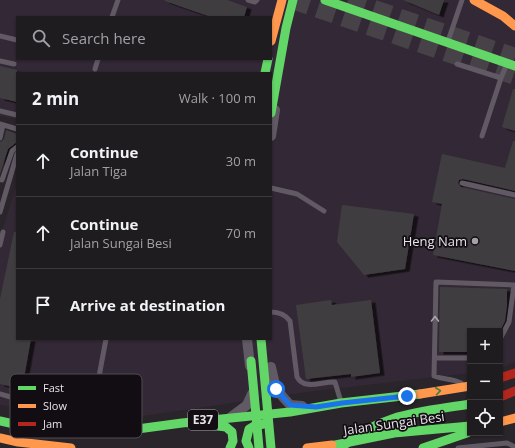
<!DOCTYPE html>
<html lang="en">
<head>
<meta charset="utf-8">
<style>
  body { margin:0; font-family:"Open Sans",sans-serif; background:#272529; color:#f1f3f6 }
  .controls { position:absolute; right:12px; bottom:12px; display:grid; overflow:hidden; border-radius:0px; box-shadow:0 1px 3px #0004 }
  .controls button { width:36px; height:36px; display:grid; place-items:center; padding:0; border:0; border-bottom:1px solid #3c3a3e; background:#1f1c20; color:#f1f3f6; font:20px sans-serif }
  .stop { position:absolute; width:12px; height:12px; margin:-9px; border:3px solid #1a73e8; border-radius:50%; background:#fff }
  .stop.end { background:#1a73e8; border-color:#fff; box-shadow:0 1px 4px #0008 }
  .list { margin:0; padding:0; list-style:none }
  h2 { display:flex; justify-content:space-between; align-items:center; height:52px; margin:0; padding:0 16px; font-size:17px }
  h2 small { font-size:13px; font-weight:400; color:#a1a1a5 }
  .list li { display:grid; grid-template-columns:26px 1fr auto; gap:12px; align-items:center; box-sizing:border-box; height:72px; padding:0 16px; border-top:1px solid #3c3a3e }
  .list b { display:block; font-size:15px; white-space:nowrap }
  .list p { margin:0; font-size:13px; white-space:nowrap; color:#a1a1a5 }
  .list em { font-size:13px; font-style:normal; color:#a1a1a5 }
  .icon { flex:none; width:22px; height:22px; fill:none; stroke:currentColor; stroke-width:2; stroke-linecap:round; stroke-linejoin:round }
  .map { position:relative; flex:none; width:515px; height:448px; overflow:hidden }
  .search { position:absolute; background:#1f1c20; box-shadow:0 1px 3px #0004; left:16px; top:16px; width:256px; height:44px; display:flex; align-items:center; gap:10px; box-sizing:border-box; padding:0 14px; border-radius:0px; color:#a1a1a5; font-size:15px }
  .panel { position:absolute; background:#1f1c20; box-shadow:0 1px 3px #0004; left:16px; top:72px; width:256px; height:268px; border-radius:0px }
  .map>svg:first-child { display:block }
  .built { fill:#332835; fill-rule:evenodd }
  .building { fill:#413d41; filter:url(#shadow) }
  .lines { fill:none; stroke-linecap:round; stroke-linejoin:round }
  .highway-tunnel { stroke:#464247; stroke-width:18; stroke-dasharray:18 9; stroke-linecap:butt }
  .lane { stroke:#615a64; stroke-width:5 }
  .street { stroke:#615a64; stroke-width:10 }
  .fast { stroke:#63d668; stroke-width:9 }
  .slow { stroke:#ff974d; stroke-width:9 }
  .jam { stroke:#b3261e; stroke-width:9 }
  .fast-bridge { stroke:#63d668; stroke-width:9 }
  .oneway { stroke:#aba5ad }
  .oneway2 { stroke:#3e7c41 }
  .route { stroke:#1a73e8; stroke-width:5 }
  .poi-dot { fill:#a5a0a6; stroke:#110d12; stroke-width:1.5 }
  .labels { text-anchor:middle; stroke-width:3.5; stroke-linejoin:round; paint-order:stroke }
  .shield { fill:#110d12; stroke:#a8a3a8; stroke-width:1 }
  .shield-label { font-size:12px; font-weight:bold; fill:#e8e3e9 }
  .poi-label { font-size:13px; fill:#e8e3e9; stroke:#110d12; text-anchor:end }
  .street-label { font-size:13px; fill:#e8e3e9; stroke:#110d12 }
  .key { fill:#110d12; stroke:#524d52; stroke-width:1 }
  .key-label { font-size:11px; fill:#e8e3e9 }
</style>
</head>
<body>
<div class="map">
<svg width="515" height="448" viewBox="0 0 515 448">
  <defs>
    <filter id="shadow"><feDropShadow dx="4.5" dy="2.5" stdDeviation="0" flood-color="#0009"/></filter>
  </defs>
  <rect width="100%" height="100%" fill="#29252a"/>
  <path class="built" d="M0,0H515V362L500,369V331H470V373L307,392L102,422L0,405V237L17,184V339H271V73H17V119L0,116ZM17,17H271V59H17Z"/>
  <path class="building" d="M165,0H227L247,7L244,17H211L165,1Z
    M403,0H444L439,15Z
    M0,66L17,70V102L0,98Z
    M513,89H515V131L502,127Z
    M6,130L17,134V142L8,149L0,174V142L4,139Z
    M513,141H515V191L463,179L459,180L458,183L461,187L515,199V271L433,255L442,204L432,202L442,154L505,168Z
    M342,205L414,214L405,269L364,275L337,242Z
    M14,232H17V339H31L22,389L0,384V299Z
    M440,287L507,289V305L505,321L500,331H470V352H439Z
    M331,300L332,305L371,300L380,373L351,377V374L306,379L296,305Z"/>
  <g class="lines">
    <path class="highway-tunnel" d="M292,0L515,76
      M348,0L515,57"/>
    <path class="lane" d="M248,0L255,2L257,0
      M112,17L118,0
      M0,36L17,40
      M448,41L462,0
      M0,61L14,64
      M457,64L501,78
      M95,69L98,59
      M0,111L17,115
      M0,124L17,129
      M482,136L501,78L507,64
      M0,138L3,125
      M2,180L12,151L17,147
      M462,183L515,195
      M271,188L297,194L324,211
      M0,212L17,154
      M0,245L3,232
      M271,312C279,312 285,314 290,321L297,377C305,391 322,381 335,382L341,402
      M435,358H470
      M461,383C451,378 444,380 434,376L436,282L514,285L509,322L500,339
      M0,394L14,398
      M39,410L82,415
      M36,426C38,419 38,408 41,401C47,390 66,397 75,399L79,405L86,431
      M89,430L106,339
      M458,448L507,443L515,447"/>
    <path class="street" d="M271,136L275,110
      M247,339L250,366
      M271,367L276,389L290,405L302,406
      M231,417L247,405L252,394"/>
    <path class="fast" d="M325,0L515,66
      M265,73L268,59
      M0,421L36,429L64,433L115,432L182,423L290,412L341,403L420,394
      M209,425L226,427L232,432L233,441L230,448
      M249,448L246,441L249,429L254,426L268,423
      M321,448L394,433L470,426
      M423,448L467,433"/>
    <path class="slow" d="M474,0L503,16L515,26
      M271,41L282,0
      M420,394L470,386
      M500,422L515,418
      M0,438L18,442L71,448
      M307,448L332,445"/>
    <path class="jam" d="M500,378L515,373
      M500,397L515,391"/>
    <path class="fast-bridge" d="M271,113L286,28L293,0
      M261,339L271,448
      M251,361L259,448
      M341,448C380,413 422,412 470,404"/>
  </g>
  <defs><path id="oneway-chevron" d="M-2-3.5L2.5 0L-2 3.5" fill="none" stroke-width="1.6" stroke-linecap="round" stroke-linejoin="round"/></defs>
  <use class="oneway" href="#oneway-chevron" transform="translate(435 319) rotate(-89)"/>
  <use class="oneway2" href="#oneway-chevron" transform="translate(438 391) rotate(-8)"/>
  <g class="lines">
    <path class="route" d="M276,389L290,405L316,407L342,403L407,396"/>
  </g>
  <circle class="poi-dot" cx="475" cy="241" r="4"/>
  <g class="labels">
    <rect class="shield" x="188" y="410" width="30" height="20" rx="3"/>
    <g class="shield-label">
      <text x="203" y="424">E37</text>
    </g>
    <g class="poi-label">
      <text x="467" y="246">Heng Nam</text>
    </g>
    <g class="street-label">
      <text transform="translate(394 423) rotate(-8)" y="5">Jalan Sungai Besi</text>
    </g>
  </g>
  <rect x="10" y="374" width="132" height="64" rx="6" class="key"/>
  <rect x="18" y="386" width="18" height="4" fill="#63d668"/>
  <rect x="18" y="404" width="18" height="4" fill="#ff974d"/>
  <rect x="18" y="422" width="18" height="4" fill="#b3261e"/>
  <g class="key-label">
    <text x="43" y="392">Fast</text>
    <text x="43" y="410">Slow</text>
    <text x="43" y="428">Jam</text>
  </g>
</svg>
<div class="controls">
<button>+</button>
<button>−</button>
<button><svg class="icon" aria-label="locate" viewBox="0 0 24 24"><circle cx="12" cy="12" r="6"/><path d="M12 2v4M12 18v4M2 12h4M18 12h4"/></svg></button>
</div>
<div class="stop" style="left:276px;top:389px"></div>
<div class="stop end" style="left:407px;top:396px"></div>
<div class="search"><svg class="icon" aria-label="search" viewBox="0 0 24 24"><circle cx="10" cy="10" r="6"/><path d="M15 15l6 6"/></svg>Search here</div>
<section class="panel">
<h2>2 min<small>Walk · 100 m</small></h2>
<ul class="list">
<li><svg class="icon" aria-label="ahead" viewBox="0 0 24 24"><path d="M12 20V5M6 11l6-6 6 6"/></svg><div><b>Continue</b><p>Jalan Tiga</p></div><em>30 m</em></li>
<li><svg class="icon" aria-label="ahead" viewBox="0 0 24 24"><path d="M12 20V5M6 11l6-6 6 6"/></svg><div><b>Continue</b><p>Jalan Sungai Besi</p></div><em>70 m</em></li>
<li><svg class="icon" aria-label="arrive" viewBox="0 0 24 24"><path d="M6 21V4h12l-3 4 3 4H6"/></svg><div><b>Arrive at destination</b></div></li>
</ul>
</section>
</div>
</body>
</html>
